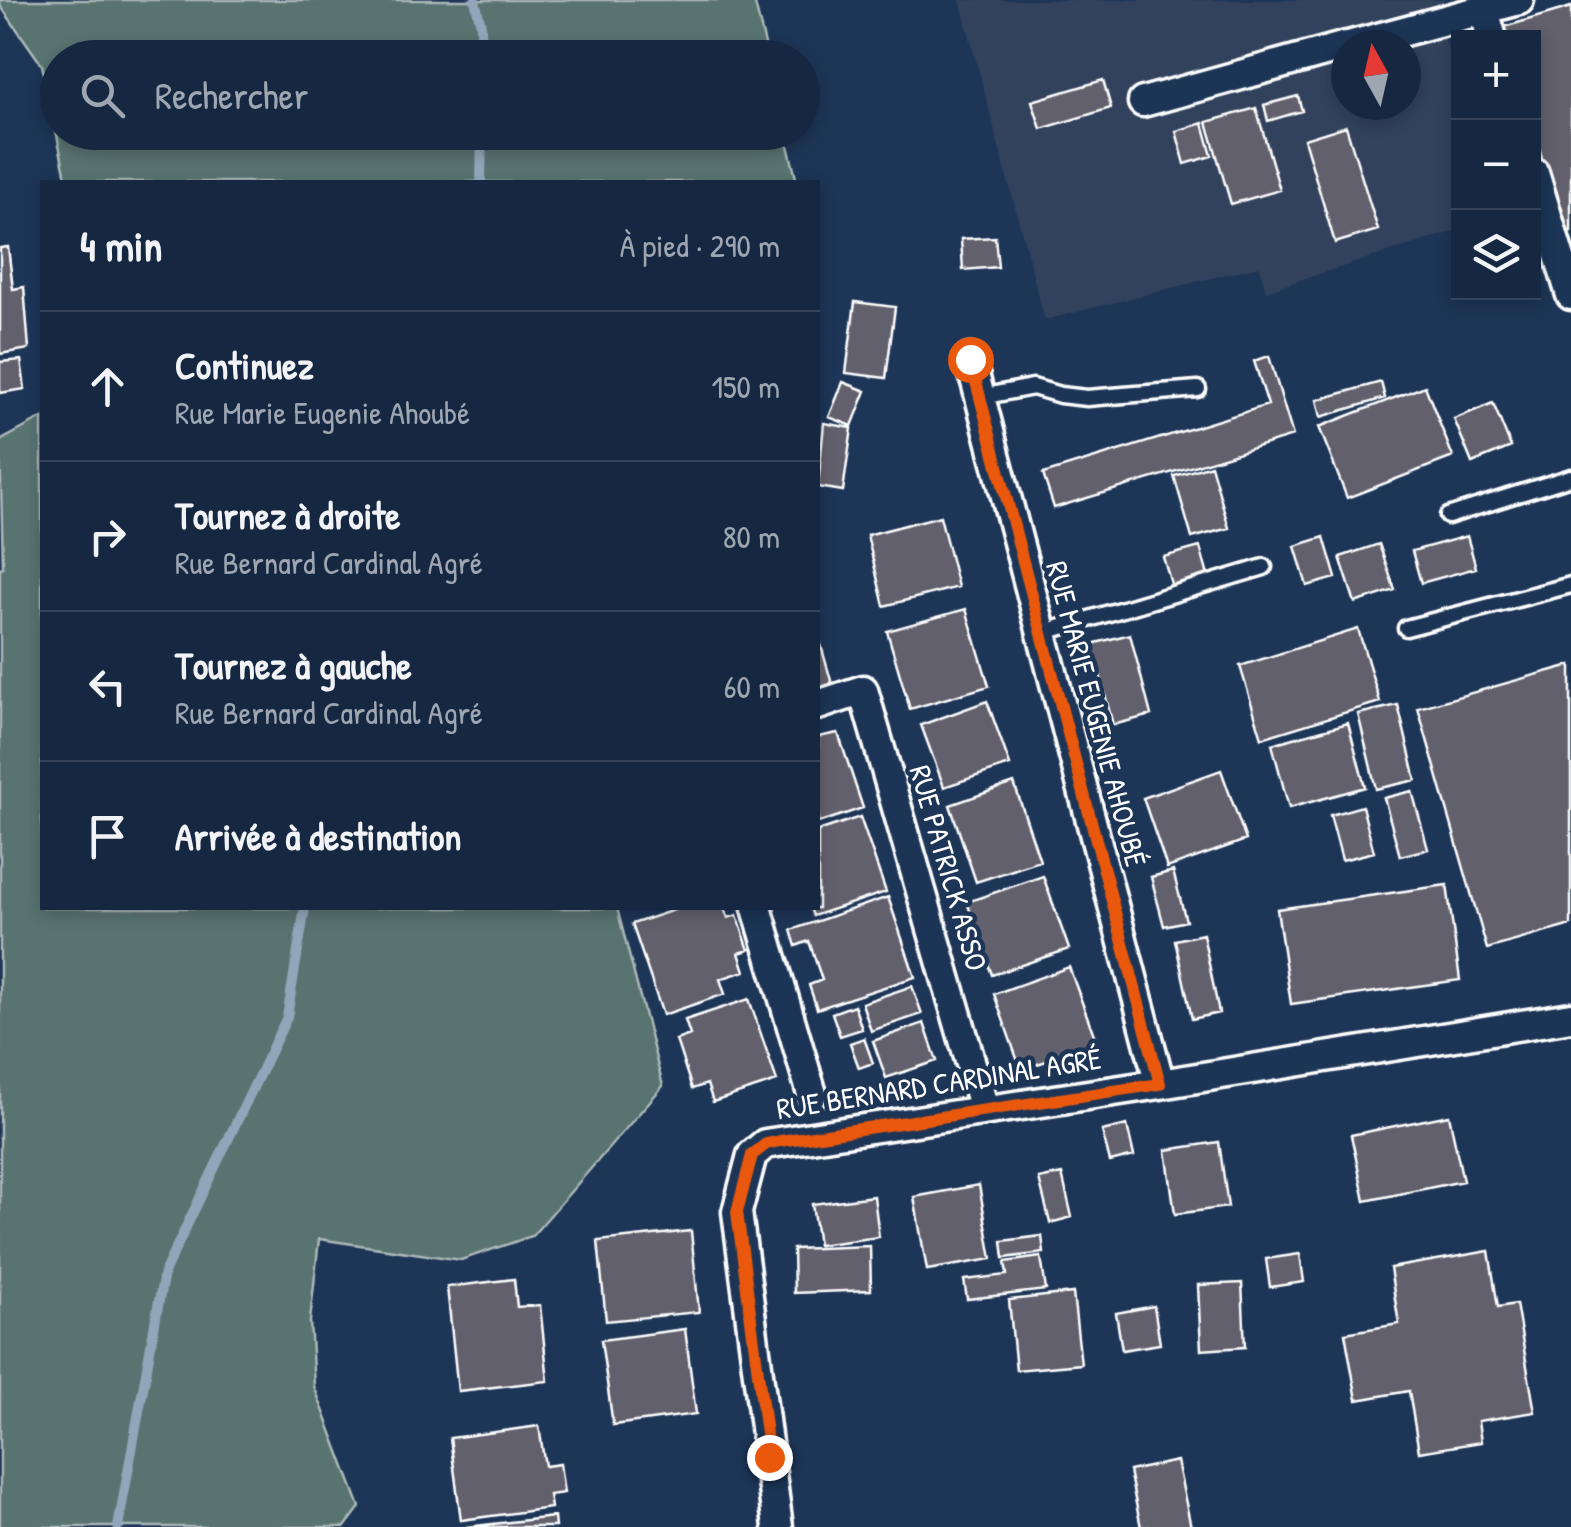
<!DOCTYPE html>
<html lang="fr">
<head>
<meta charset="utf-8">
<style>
  body { margin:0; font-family:"Patrick Hand",sans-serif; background:#1f3048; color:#f1f3f6 }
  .controls { position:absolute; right:30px; top:30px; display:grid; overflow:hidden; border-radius:0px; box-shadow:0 5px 15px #0003 }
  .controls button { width:90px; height:90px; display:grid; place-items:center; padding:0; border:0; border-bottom:2px solid #35445a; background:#162841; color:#f1f3f6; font:50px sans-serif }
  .compass { position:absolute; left:1331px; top:30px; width:90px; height:90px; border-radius:50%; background:#162841; box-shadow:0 5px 15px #0003; rotate:352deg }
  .stop { position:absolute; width:30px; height:30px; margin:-22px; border:8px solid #ea580c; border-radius:50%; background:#fff }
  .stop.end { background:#ea580c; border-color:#fff; box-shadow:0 2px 10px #0008 }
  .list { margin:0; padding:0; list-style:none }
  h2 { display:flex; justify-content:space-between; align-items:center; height:130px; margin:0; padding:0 40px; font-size:42px }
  h2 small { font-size:32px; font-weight:400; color:#9ea6b1 }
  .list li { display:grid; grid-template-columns:65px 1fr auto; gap:30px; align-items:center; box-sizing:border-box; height:150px; padding:0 40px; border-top:2px solid #35445a }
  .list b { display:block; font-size:38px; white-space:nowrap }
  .list p { margin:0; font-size:32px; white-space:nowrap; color:#9ea6b1 }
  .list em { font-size:32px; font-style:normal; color:#9ea6b1 }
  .icon { flex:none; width:55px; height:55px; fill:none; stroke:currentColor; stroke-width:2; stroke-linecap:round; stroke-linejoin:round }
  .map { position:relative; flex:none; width:1571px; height:1527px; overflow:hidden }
  .search { position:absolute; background:#162841; box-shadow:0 5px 15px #0003; left:40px; top:40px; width:780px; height:110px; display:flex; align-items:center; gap:25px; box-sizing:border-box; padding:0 35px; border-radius:55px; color:#9ea6b1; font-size:38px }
  .panel { position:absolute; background:#162841; box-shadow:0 5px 15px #0003; left:40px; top:180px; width:780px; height:730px; border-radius:0px }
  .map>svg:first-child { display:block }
  .built { fill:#32425d; fill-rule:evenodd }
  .green { fill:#597370; stroke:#acb9b8; stroke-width:2.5 }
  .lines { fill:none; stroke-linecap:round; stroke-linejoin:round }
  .stream { stroke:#91a6bb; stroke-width:10 }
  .building { fill:#62606c; stroke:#fff; stroke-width:2.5 }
  .service-casing { stroke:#fff; stroke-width:21 }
  .minor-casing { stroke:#fff; stroke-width:35 }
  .service { stroke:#1d3557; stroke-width:14 }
  .minor { stroke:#1d3557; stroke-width:28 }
  .route { stroke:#ea580c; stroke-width:12 }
  .labels { text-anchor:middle; stroke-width:9; stroke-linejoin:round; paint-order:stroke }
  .street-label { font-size:30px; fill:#fff; stroke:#1d3557 }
</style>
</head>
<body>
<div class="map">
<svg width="1571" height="1527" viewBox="0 0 1571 1527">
  <rect width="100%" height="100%" fill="#1d3557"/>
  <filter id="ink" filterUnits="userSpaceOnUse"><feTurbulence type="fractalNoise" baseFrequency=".01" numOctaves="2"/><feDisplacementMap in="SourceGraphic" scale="20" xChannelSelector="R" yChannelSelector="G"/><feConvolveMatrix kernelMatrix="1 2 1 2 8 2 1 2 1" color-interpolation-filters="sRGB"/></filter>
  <g filter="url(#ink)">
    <path class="built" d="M960,0H1445L1434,4L1458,81V230L1266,291L1259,266L1045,320ZM1346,45H1406V105H1346Z"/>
    <path class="green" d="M0,0H754L768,57L58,58V132L785,133L797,182H67L42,65L0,5Z
      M42,418V908H617L663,1086L532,1236L461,1260L319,1239L310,1321L314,1386L360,1507L345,1527H0V568L3,567L0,441Z"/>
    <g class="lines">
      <path class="stream" d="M475,0L481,25L482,58
        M481,182L482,132
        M118,1527L164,1273L287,1017L305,908"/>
    </g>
    <path class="building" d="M1571,7V232L1564,234L1534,130V38H1507L1504,27Z
      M1103,80L1111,108L1041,129L1032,101Z
      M1298,96L1302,111L1268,121L1264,105Z
      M1256,108L1280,190L1231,204L1207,122Z
      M1203,123L1212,156L1185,164L1176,131Z
      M1346,126L1378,230L1335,243L1304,139Z
      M995,237L998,267L963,270L961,239Z
      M8,247L13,289L24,287L29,349L0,354V248Z
      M855,302L895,307L886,378L846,373Z
      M1269,356L1293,436L1054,508L1043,474L1268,405L1254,361Z
      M21,360L25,389L0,393V362Z
      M843,382L866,391L852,426L829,417Z
      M1381,382L1385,398L1321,417L1317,400Z
      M1425,386L1453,457L1347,498L1319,427Z
      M1493,403L1511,447L1472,463L1454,419Z
      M824,423L852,428L843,491L818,487Z
      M1211,465L1229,528L1192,538L1174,476Z
      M940,516L958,587L884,606L867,535Z
      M1467,536L1476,568L1421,583L1412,551Z
      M1324,537L1336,578L1307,586L1295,546Z
      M1379,544L1395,590L1355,603L1340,557Z
      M1200,547L1208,576L1172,587L1163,557Z
      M966,609L989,686L910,709L887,631Z
      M1358,629L1380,702L1262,738L1240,666Z
      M1130,634L1151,715L1113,725L1092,644Z
      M818,635L834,691L818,696Z
      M1571,665V925L1487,949L1418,708Z
      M987,701L1010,765L944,787L921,725Z
      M1398,705L1416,780L1376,789L1358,714Z
      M1348,723L1365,787L1289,808L1272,744Z
      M838,733L863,808L818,823V737Z
      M1221,770L1246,840L1167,868L1143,798Z
      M1014,783L1040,861L976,882L950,805Z
      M1412,791L1428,849L1400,856L1384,798Z
      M1362,806L1374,852L1342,860L1330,815Z
      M860,817L886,892L813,916L810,908H818V831Z
      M1173,871L1186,921L1164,926L1151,877Z
      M1043,876L1069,949L992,975L967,902Z
      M1447,885L1460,980L1291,1004L1277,909Z
      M888,897L915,977L817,1009L809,985L822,980L809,941L796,946L791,930Z
      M680,908H724L728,918L737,915L749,950L739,953L745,971L720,979L725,994L663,1015L632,924Z
      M1203,934L1219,1013L1192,1019L1175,940Z
      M1069,967L1097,1043L1021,1070L994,994Z
      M912,986L922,1014L871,1031L862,1003Z
      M749,999L777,1081L713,1102L707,1084L692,1089L676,1040L690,1035L685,1020Z
      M854,1005L862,1029L840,1036L832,1013Z
      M924,1023L937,1061L886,1078L873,1041Z
      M864,1038L873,1063L859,1068L850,1043Z
      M1449,1115L1463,1181L1365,1201L1351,1135Z
      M1127,1125L1134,1156L1110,1162L1102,1131Z
      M1219,1142L1228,1207L1175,1214L1166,1150Z
      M1062,1174L1072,1217L1050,1223L1039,1179Z
      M979,1185L992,1259L927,1270L914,1197Z
      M874,1196L879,1237L818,1245L812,1204Z
      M691,1231L699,1312L606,1321L598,1241Z
      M1042,1236L1044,1253L1004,1258L1002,1241Z
      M870,1246L871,1290L794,1293L793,1249Z
      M1489,1251L1498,1307L1516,1304L1535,1412L1478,1421L1481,1442L1419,1452L1409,1391L1357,1400L1345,1333L1399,1324L1390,1268Z
      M1300,1254L1304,1282L1270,1287L1266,1259Z
      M1041,1257L1046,1290L967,1299L964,1280L1007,1275L1005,1262Z
      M514,1279L517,1307L540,1305L548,1381L458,1391L447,1287Z
      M1242,1283L1245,1347L1201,1350L1198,1285Z
      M1073,1293L1081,1364L1016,1370L1009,1300Z
      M1154,1306L1160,1344L1122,1350L1116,1313Z
      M685,1329L696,1414L613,1425L601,1340Z
      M539,1426L545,1466L560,1464L564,1493L549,1495L551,1508L461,1520L450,1438Z
      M1177,1461L1191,1527H1141L1129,1471Z
      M554,1517L555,1527H466Z"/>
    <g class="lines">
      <g class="service-casing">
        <path id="service" d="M980,397L1033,387L1060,395L1087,398L1198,389
          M1448,516L1571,477
          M1406,628L1571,585
          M1042,633L1264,567"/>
      </g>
      <g class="minor-casing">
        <path id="minor" d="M1484,11L1492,38
          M1352,45L1519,0
          M1143,102L1346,46
          M1534,173L1571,295
          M970,359L1160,1084
          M818,705L863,690L984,1109
          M757,908L812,1094
          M778,1527L737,1212L752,1155L765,1144L1160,1084L1571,1017"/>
      </g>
      <use href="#service" class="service"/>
      <use href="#minor" class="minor"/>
    </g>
  </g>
  <g class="lines" filter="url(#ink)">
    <path class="route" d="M769,1457L737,1212L752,1155L766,1144L780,1141L1160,1084L970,359"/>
  </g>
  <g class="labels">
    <g class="street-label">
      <text transform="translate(1096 714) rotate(75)" y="10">RUE MARIE EUGENIE AHOUBÉ</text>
      <text transform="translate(948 868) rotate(74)" y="10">RUE PATRICK ASSO</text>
      <text transform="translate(939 1084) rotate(-9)" y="10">RUE BERNARD CARDINAL AGRÉ</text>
    </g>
  </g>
</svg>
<div class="controls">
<button>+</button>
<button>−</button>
<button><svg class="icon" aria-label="layers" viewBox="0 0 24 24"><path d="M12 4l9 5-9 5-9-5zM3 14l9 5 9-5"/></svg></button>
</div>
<svg class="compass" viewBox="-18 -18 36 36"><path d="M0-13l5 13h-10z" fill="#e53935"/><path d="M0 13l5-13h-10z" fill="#9ea6b1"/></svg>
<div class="stop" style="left:970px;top:359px"></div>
<div class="stop end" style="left:769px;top:1457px"></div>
<div class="search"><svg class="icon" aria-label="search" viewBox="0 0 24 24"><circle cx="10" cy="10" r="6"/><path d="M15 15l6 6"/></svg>Rechercher</div>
<section class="panel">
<h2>4 min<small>À pied · 290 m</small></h2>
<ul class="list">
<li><svg class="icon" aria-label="ahead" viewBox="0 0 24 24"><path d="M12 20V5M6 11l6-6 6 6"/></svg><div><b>Continuez</b><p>Rue Marie Eugenie Ahoubé</p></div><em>150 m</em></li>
<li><svg class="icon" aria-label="right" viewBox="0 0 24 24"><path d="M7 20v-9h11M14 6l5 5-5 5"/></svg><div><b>Tournez à droite</b><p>Rue Bernard Cardinal Agré</p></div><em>80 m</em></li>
<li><svg class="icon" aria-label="left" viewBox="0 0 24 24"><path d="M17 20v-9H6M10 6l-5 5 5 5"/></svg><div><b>Tournez à gauche</b><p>Rue Bernard Cardinal Agré</p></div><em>60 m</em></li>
<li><svg class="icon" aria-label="arrive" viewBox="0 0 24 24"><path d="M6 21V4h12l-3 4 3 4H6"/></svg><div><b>Arrivée à destination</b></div></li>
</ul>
</section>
</div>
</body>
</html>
